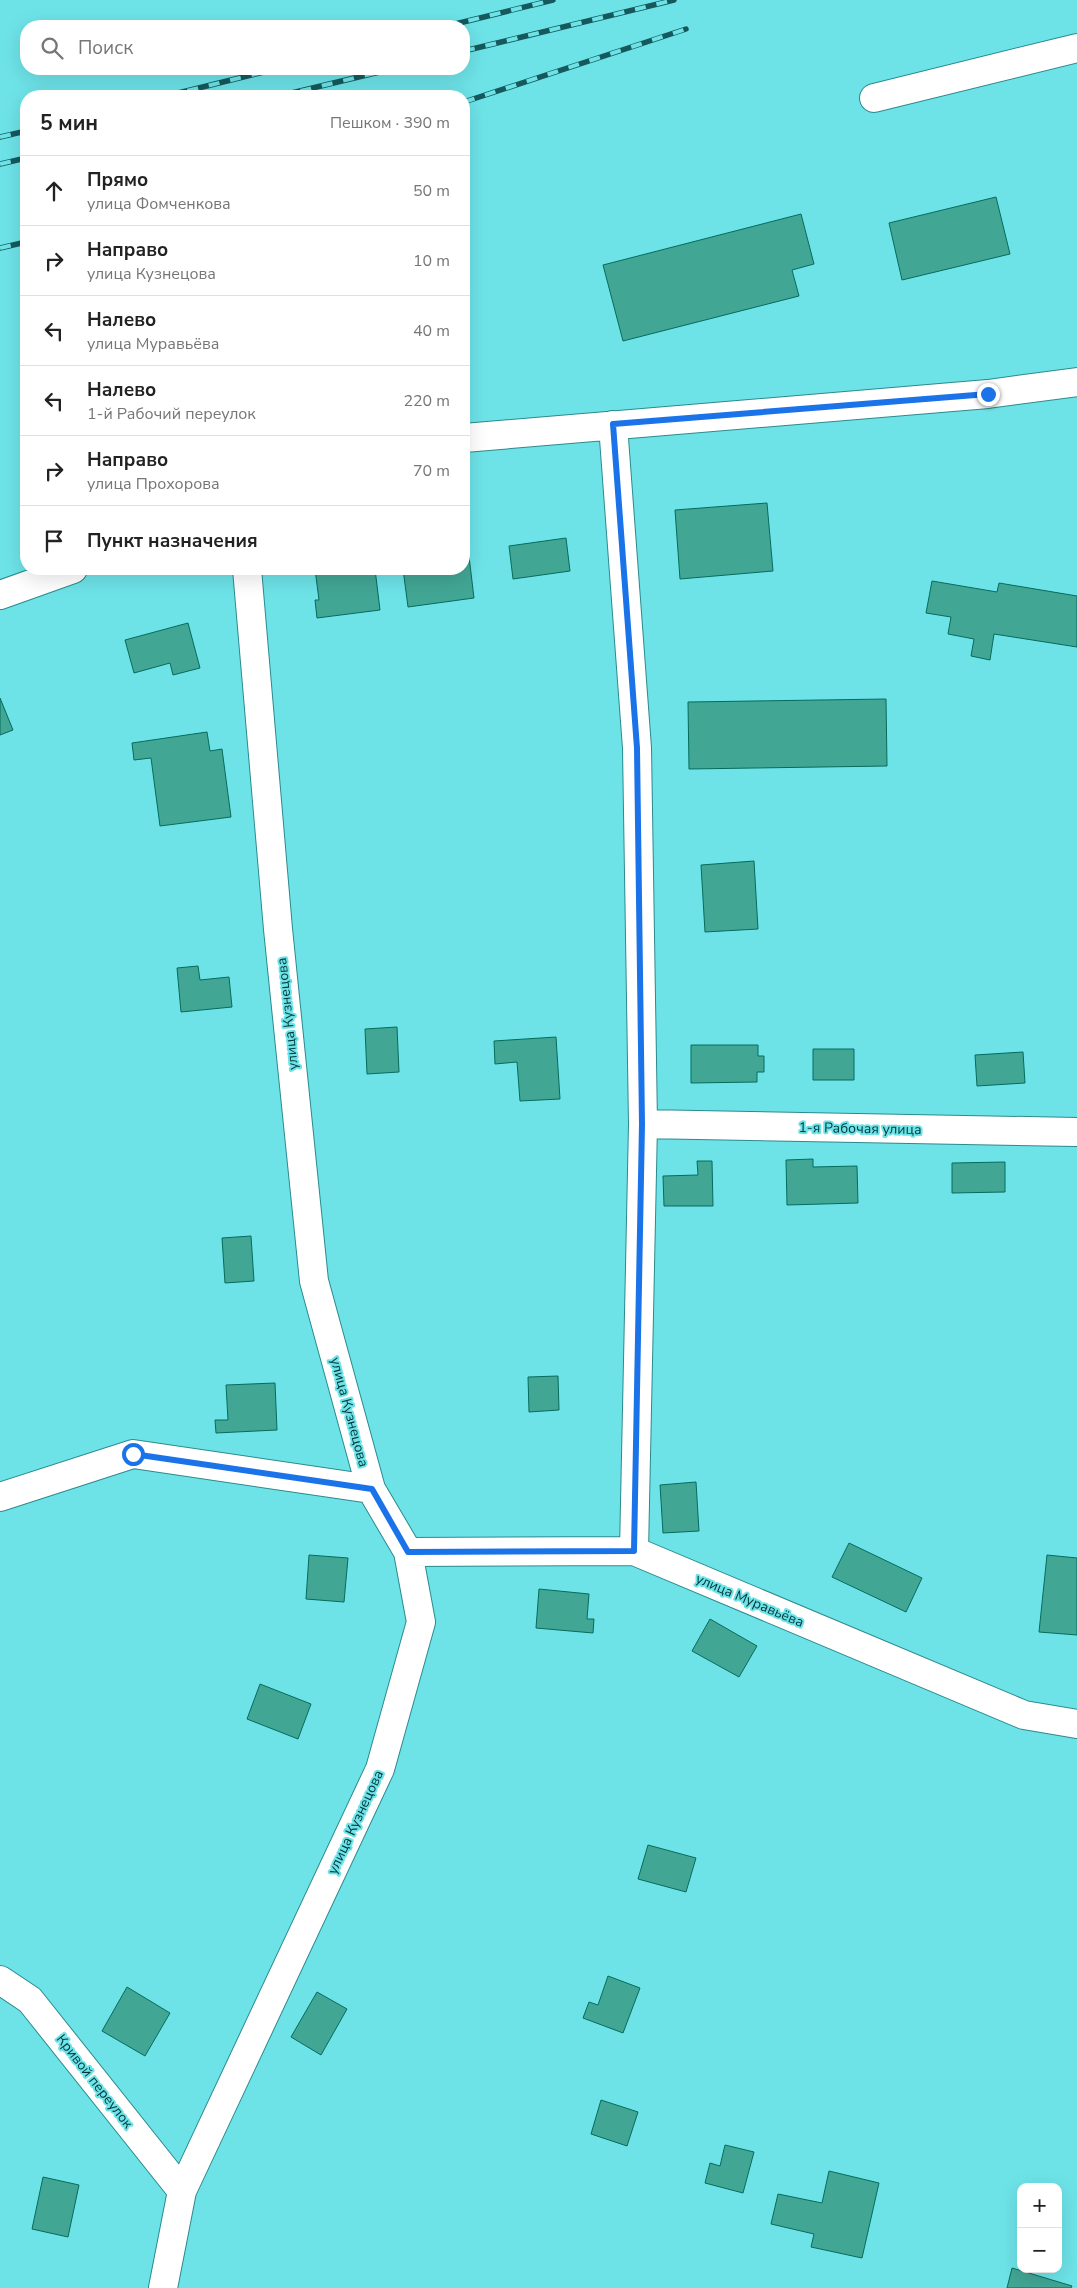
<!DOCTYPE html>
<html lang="ru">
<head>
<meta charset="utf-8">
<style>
  body { margin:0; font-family:"Nunito Sans",sans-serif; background:#f2f2f2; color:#222 }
  .controls { position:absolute; right:15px; bottom:15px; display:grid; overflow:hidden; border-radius:10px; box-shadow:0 5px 20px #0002 }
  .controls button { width:45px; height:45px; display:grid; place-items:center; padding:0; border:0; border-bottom:1px solid #e0e0e0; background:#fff; color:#222; font:25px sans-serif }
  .stop { position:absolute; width:15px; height:15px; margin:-11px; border:4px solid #1a73e8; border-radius:50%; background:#fff }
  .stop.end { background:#1a73e8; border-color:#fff; box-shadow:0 1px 5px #0008 }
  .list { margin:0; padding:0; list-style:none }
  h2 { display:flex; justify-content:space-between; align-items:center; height:65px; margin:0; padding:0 20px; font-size:21px }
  h2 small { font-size:16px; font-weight:400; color:#767676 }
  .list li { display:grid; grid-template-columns:32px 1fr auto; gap:15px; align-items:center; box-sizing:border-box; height:70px; padding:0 20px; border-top:1px solid #e0e0e0 }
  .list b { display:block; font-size:19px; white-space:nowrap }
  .list p { margin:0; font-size:16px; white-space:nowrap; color:#767676 }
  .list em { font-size:16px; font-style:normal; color:#767676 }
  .icon { flex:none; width:28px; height:28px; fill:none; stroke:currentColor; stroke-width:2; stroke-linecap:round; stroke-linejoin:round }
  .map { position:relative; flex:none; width:1077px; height:2288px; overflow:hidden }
  .search { position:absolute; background:#fff; box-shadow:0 5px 20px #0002; left:20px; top:20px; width:450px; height:55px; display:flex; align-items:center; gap:12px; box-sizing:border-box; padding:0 18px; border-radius:20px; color:#767676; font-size:19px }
  .panel { position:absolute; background:#fff; box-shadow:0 5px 20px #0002; left:20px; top:90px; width:450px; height:485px; border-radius:20px }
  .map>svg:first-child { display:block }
  .building { fill:#42a695; stroke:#056c5e }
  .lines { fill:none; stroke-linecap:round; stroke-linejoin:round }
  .minor-casing { stroke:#2c8a8e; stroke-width:30 }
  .minor { stroke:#fff; stroke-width:28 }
  .rail-casing { stroke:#15595d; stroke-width:5.5 }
  .rail { stroke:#6de3e8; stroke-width:4; stroke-dasharray:11; stroke-linecap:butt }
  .route { stroke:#1a73e8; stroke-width:6 }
  .labels { text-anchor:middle; stroke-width:4; stroke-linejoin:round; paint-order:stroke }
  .street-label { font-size:14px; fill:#00383b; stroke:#6de3e8 }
</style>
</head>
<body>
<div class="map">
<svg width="1077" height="2288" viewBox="0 0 1077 2288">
  <rect width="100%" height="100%" fill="#6de3e8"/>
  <path class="building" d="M996,197L1010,254L902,280L889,223Z
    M801,214L814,264L792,270L799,296L623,341L603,265Z
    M767,503L773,571L680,579L675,510Z
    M566,538L570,571L513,579L509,546Z
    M468,548L474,598L408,607L403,569H464V549Z
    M315,569H375L380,610L317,618L315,600H319Z
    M932,581L997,592L999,583L1077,596V647L994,634L990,660L971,656L974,639L948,634L951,617L926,613Z
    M188,623L200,668L173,675L170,663L134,673L125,640Z
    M0,698L13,730L0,735Z
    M886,699L887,766L689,769L688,702Z
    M207,732L210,751L222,749L231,817L160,826L151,758L134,760L132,743Z
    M754,861L758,929L705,932L701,865Z
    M198,966L200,980L229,977L232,1007L181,1012L177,968Z
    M397,1027L399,1072L367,1074L365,1029Z
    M556,1037L560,1099L520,1101L517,1062L495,1064L494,1041Z
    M691,1045H758V1056H764V1072H757V1082L691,1083Z
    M813,1049H854V1080H813Z
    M1023,1052L1025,1083L977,1086L975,1055Z
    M813,1159V1167L857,1166L858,1203L787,1205L786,1160Z
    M697,1161H712L713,1206H664L663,1176L698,1175Z
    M1005,1162V1192L952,1193V1163Z
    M251,1236L254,1281L225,1283L222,1238Z
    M558,1376L559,1410L529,1412L528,1377Z
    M275,1383L277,1430L216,1433L215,1420H228L226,1385Z
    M696,1482L699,1531L663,1533L660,1485Z
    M849,1543L922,1578L906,1612L832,1577Z
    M309,1555L348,1558L344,1602L306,1599Z
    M1047,1555L1077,1558V1635L1039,1632Z
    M539,1589L589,1594L587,1619H594L593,1633L536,1628Z
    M710,1619L757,1646L739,1677L692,1651Z
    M260,1684L311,1704L298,1739L247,1719Z
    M648,1845L696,1858L686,1892L638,1879Z
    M608,1976L640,1988L623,2033L583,2018L589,2002L598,2005Z
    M127,1987L170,2013L145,2056L102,2031Z
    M317,1992L347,2009L321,2055L291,2037Z
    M601,2100L638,2112L627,2146L591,2134Z
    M725,2145L754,2152L743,2193L705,2183L710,2163L720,2166Z
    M829,2171L879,2183L862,2258L811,2247L814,2234L771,2224L778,2194L822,2203Z
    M43,2177L79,2185L68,2237L32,2229Z
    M1012,2268L1072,2286L1071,2288H1007Z"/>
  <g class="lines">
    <g class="minor-casing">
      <path id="minor" d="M874,98L1077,48
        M613,425L637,748L643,1124L634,1551
        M464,438L988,394L1077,382
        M0,595L73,569
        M643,1124L1077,1132
        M0,1497L133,1454L371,1489
        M408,1552L634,1551L1024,1715L1077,1724
        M0,1980L30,2000L182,2191
        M163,2288L182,2191L380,1769L421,1622L408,1552L371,1489L314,1281L278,929L247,569"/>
    </g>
    <use href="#minor" class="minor"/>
    <g class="rail-casing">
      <path id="rail" d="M447,26L553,0
        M464,51L674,0
        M166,96L276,69
        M279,96L392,69
        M464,102L686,29
        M0,137L26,131
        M0,164L26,158
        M0,248L26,242"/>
    </g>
    <use href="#rail" class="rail"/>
  </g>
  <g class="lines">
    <path class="route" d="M133,1454L372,1489L408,1552L634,1551L642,1124L637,748L613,424L988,394"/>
  </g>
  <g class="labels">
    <g class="street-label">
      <text transform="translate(287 1014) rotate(-96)" y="5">улица Кузнецова</text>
      <text transform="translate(860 1128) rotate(1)" y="5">1-я Рабочая улица</text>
      <text transform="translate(350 1412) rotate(75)" y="5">улица Кузнецова</text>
      <text transform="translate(750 1600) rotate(23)" y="5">улица Муравьёва</text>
      <text transform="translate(355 1822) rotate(-65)" y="5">улица Кузнецова</text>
      <text transform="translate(95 2081) rotate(52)" y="5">Кривой переулок</text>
    </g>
  </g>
</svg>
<div class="controls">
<button>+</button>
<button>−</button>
</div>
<div class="stop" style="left:133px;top:1454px"></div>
<div class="stop end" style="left:988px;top:394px"></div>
<div class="search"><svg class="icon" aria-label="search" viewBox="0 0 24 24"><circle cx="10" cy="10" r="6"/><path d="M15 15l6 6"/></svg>Поиск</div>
<section class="panel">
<h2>5 мин<small>Пешком · 390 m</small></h2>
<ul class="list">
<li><svg class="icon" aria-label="ahead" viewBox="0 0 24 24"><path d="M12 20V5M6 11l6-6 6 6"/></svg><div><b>Прямо</b><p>улица Фомченкова</p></div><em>50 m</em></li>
<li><svg class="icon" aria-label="right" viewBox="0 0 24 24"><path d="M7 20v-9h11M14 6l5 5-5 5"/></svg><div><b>Направо</b><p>улица Кузнецова</p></div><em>10 m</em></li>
<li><svg class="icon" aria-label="left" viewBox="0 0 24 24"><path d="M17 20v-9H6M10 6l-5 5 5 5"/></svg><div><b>Налево</b><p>улица Муравьёва</p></div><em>40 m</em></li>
<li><svg class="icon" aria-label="left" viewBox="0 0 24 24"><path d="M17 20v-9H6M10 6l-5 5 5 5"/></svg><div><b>Налево</b><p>1-й Рабочий переулок</p></div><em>220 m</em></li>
<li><svg class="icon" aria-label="right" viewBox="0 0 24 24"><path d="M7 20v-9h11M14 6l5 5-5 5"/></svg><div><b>Направо</b><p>улица Прохорова</p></div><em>70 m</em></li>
<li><svg class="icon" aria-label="arrive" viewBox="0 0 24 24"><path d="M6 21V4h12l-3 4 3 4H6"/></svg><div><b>Пункт назначения</b></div></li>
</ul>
</section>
</div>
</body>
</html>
